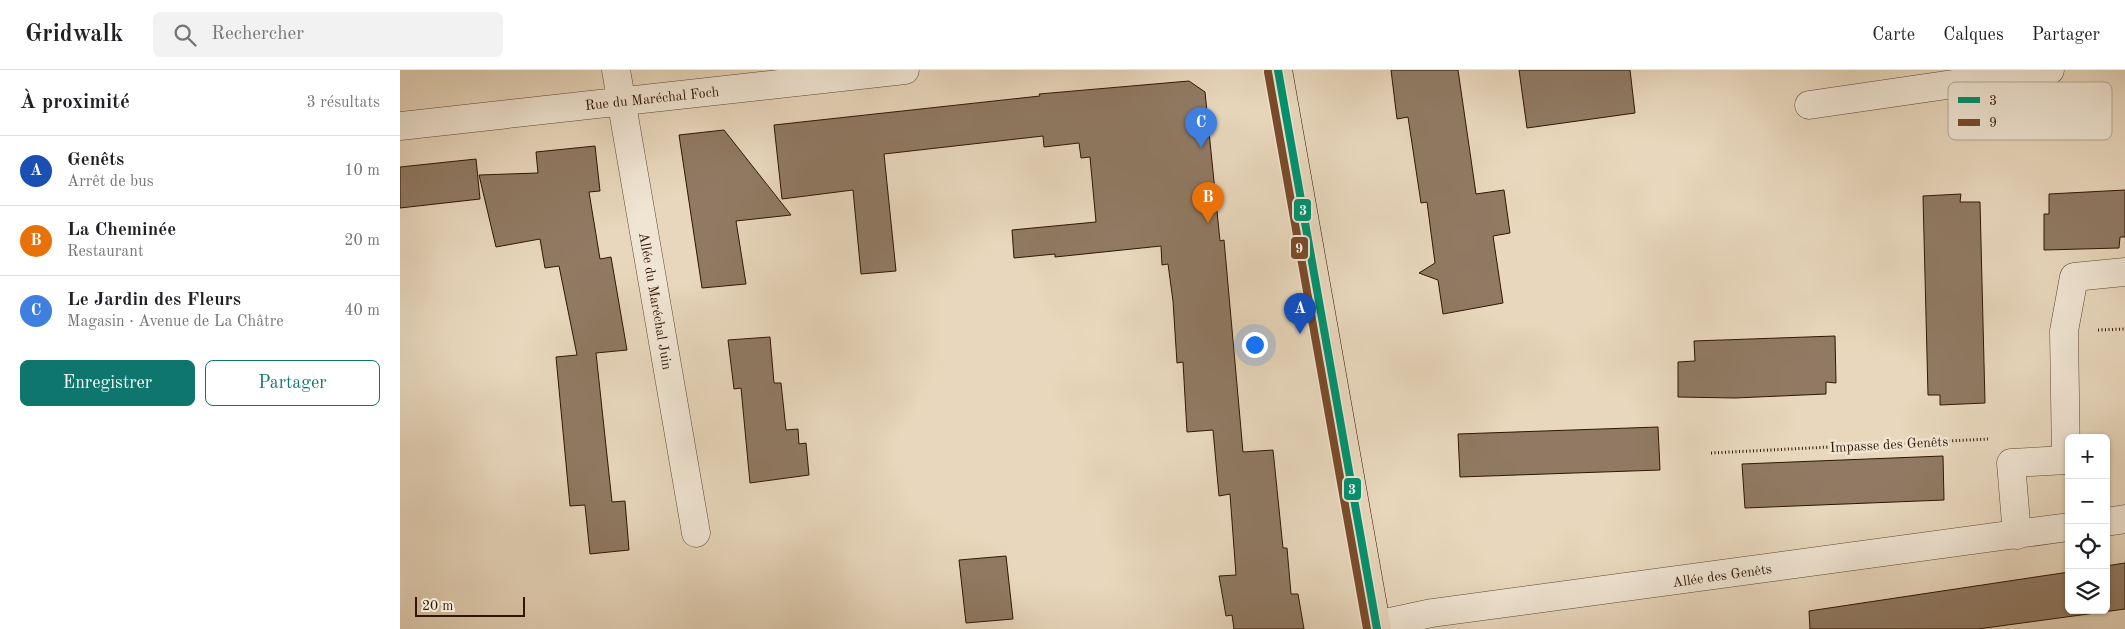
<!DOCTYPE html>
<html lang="fr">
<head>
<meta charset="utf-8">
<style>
  body { margin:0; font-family:"Old Standard TT",serif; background:#f2f2f2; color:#202124 }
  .controls { position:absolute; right:15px; bottom:15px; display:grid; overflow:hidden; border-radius:8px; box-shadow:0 1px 4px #0004 }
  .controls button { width:45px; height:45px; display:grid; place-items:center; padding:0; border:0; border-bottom:1px solid #e0e0e0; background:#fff; color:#202124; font:25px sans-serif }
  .scale { position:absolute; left:15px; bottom:12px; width:110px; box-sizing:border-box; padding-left:5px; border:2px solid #301602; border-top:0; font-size:14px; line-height:18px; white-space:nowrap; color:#301602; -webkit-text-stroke:4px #f0e5d3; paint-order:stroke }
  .you { position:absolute; left:854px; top:274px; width:18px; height:18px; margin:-12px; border:4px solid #fff; border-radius:50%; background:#1a73e8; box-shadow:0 0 0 8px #1a73e833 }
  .badge { display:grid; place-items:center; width:32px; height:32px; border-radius:50%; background:#0f766e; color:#fff; font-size:16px; font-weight:700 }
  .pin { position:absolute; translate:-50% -41px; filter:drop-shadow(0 1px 2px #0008) }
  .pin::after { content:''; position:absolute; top:26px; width:18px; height:15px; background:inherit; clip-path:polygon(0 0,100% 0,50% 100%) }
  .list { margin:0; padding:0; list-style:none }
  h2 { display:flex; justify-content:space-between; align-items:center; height:65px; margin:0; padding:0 20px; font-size:21px }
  h2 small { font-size:16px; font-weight:400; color:#757577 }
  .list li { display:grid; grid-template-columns:32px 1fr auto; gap:15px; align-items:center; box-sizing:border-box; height:70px; padding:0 20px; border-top:1px solid #e0e0e0 }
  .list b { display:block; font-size:19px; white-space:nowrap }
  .list p { margin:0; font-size:16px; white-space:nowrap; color:#757577 }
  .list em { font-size:16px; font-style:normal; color:#757577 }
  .actions { display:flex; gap:10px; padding:15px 20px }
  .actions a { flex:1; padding:11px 0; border:1px solid #0f766e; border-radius:8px; text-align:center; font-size:18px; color:#0f766e }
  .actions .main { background:#0f766e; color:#fff }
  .icon { flex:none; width:28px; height:28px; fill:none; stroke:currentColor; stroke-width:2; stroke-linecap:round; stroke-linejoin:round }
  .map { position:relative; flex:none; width:1725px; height:559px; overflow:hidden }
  header { display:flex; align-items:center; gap:30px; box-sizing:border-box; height:70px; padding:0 25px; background:#fff; border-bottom:1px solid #e0e0e0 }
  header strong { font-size:24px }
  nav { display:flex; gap:28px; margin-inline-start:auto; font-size:18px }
  .search { width:350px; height:45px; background:#f2f2f2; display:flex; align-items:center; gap:12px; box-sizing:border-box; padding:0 18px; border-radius:8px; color:#757577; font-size:19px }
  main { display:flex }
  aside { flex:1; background:#fff }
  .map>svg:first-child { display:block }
  .building { fill:#907a63; stroke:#301602 }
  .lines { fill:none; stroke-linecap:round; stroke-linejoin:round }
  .minor-casing { stroke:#5e4630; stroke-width:29 }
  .major-casing { stroke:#301602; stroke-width:29 }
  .path { stroke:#301602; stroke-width:3; stroke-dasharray:1 2.5; stroke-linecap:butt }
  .minor { stroke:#f0e5d3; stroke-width:28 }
  .major { stroke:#e8d7bc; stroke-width:28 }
  .bus-1-casing { stroke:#f0e5d3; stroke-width:11 }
  .bus-2-casing { stroke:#f0e5d3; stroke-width:11 }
  .bus-1 { stroke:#009270; stroke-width:8 }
  .bus-2 { stroke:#7a4b2a; stroke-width:8 }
  .labels { text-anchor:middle; stroke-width:5; stroke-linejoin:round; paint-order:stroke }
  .street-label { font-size:14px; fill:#301602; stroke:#f0e5d3 }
  .key { fill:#f0e5d3; stroke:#b6a794; stroke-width:1 }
  .key-label { font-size:14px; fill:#301602 }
  .line-badge { stroke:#f0e5d3; stroke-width:2 }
  .badge-label { font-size:14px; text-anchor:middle; font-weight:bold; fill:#fff }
</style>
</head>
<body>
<header>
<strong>Gridwalk</strong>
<div class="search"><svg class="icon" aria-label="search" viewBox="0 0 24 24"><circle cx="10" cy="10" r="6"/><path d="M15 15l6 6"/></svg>Rechercher</div>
<nav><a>Carte</a><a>Calques</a><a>Partager</a></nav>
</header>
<main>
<aside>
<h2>À proximité<small>3 résultats</small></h2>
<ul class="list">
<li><span class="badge" style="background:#1a4fb4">A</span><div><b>Genêts</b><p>Arrêt de bus</p></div><em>10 m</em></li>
<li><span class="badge" style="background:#e8710a">B</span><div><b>La Cheminée</b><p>Restaurant</p></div><em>20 m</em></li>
<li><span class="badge" style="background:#3f7fe0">C</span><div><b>Le Jardin des Fleurs</b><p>Magasin · Avenue de La Châtre</p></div><em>40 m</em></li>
</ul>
<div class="actions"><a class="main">Enregistrer</a><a>Partager</a></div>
</aside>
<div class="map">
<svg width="1725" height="559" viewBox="0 0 1725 559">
  <rect width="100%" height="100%" fill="#e8d7bc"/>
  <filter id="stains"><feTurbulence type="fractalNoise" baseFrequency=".004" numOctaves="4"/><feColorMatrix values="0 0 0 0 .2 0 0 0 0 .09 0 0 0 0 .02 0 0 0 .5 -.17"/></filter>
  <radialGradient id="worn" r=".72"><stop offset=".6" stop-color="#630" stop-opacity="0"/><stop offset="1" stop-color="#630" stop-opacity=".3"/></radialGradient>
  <path class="building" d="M991,0H1058L1076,124L1104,120L1110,163L1093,166L1103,233L1043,244L1038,210L1019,203L1035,193L1027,132L1021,133L1008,47L997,49Z
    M1119,0H1230L1235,43L1127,58Z
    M789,11L805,22L820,171L824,170L843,382L873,380L883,478H887L891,524H898L904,559H834L832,545L826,546L819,506L836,505L830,424L819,426L813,360L787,362L783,292L777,293L773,231L768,194L762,195L761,176L655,187V184L614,188L612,160L696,152L690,87L681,88L679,73L644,77L643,66L484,84L496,201L461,204L453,120L382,129L374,55L640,26L639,24Z
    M324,60L391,145L336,151L346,214L302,218L279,65Z
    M195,76L200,121L189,122L200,189L211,187L227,280L196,283L212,432L225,431L229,480L190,484L185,435L170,436L156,287L177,285L159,196L145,198L140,169L96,177L79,105L138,103L136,82Z
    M76,89L80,129L0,138V97Z
    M1725,120V167H1720L1719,178L1644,180V144H1649V124Z
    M1561,124L1560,132H1580L1585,333L1540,335V325H1528L1523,126Z
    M1435,266L1436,313L1426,312V324L1335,328L1278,327V292L1295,291L1294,271Z
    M370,267L374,313H381L386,360L398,359L399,374L406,373L409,405L350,413L341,318L334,319L328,270Z
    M1258,357L1260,400L1060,407L1058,364Z
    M1543,386L1544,430L1345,438L1342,394Z
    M606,486L613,549L566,553L559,490Z
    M1725,493V539L1578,559H1410L1409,541L1669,502V540H1706V496Z"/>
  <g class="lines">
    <g class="minor-casing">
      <path id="minor" d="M216,0L296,463
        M1409,35L1650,0
        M0,56L505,0
        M1706,452L1725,449
        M1617,465L1611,393L1666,390L1664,261L1674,207L1725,202
        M976,555L1032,543L1669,457"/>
    </g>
    <g class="major-casing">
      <path id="major" d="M878,0L977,559"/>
    </g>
    <path class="path" d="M1698,260L1725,259
      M1311,383L1588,369"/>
    <use href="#minor" class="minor"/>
    <use href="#major" class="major"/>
    <g class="bus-1-casing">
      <path id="bus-1" d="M878,0L977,559"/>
    </g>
    <g class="bus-2-casing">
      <path id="bus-2" d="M868,2L967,559"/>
    </g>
    <use href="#bus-1" class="bus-1"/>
    <use href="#bus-2" class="bus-2"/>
  </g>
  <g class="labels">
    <g class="street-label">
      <text transform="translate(252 28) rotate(-6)" y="5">Rue du Maréchal Foch</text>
      <text transform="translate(256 231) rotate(80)" y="5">Allée du Maréchal Juin</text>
      <text transform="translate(1489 374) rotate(-3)" y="5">Impasse des Genêts</text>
      <text transform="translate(1322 505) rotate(-8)" y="5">Allée des Genêts</text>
    </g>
  </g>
  <rect x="1548" y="12" width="164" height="58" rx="8" class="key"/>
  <rect x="1558" y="27" width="22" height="6" fill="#009270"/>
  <rect x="1558" y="49" width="22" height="7" fill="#7a4b2a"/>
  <g class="key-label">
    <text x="1589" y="35">3</text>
    <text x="1589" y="57">9</text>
  </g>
  <g class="line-badge">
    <rect x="893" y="128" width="19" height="24" rx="5" fill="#009270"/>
    <rect x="890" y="166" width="19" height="24" rx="5" fill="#7a4b2a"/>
    <rect x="943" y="407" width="19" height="24" rx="5" fill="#009270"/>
  </g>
  <g class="badge-label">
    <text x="903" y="145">3</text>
    <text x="899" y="183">9</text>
    <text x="952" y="424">3</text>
  </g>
  <rect width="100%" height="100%" filter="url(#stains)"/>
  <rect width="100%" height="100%" fill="url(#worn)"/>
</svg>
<div class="controls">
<button>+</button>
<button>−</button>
<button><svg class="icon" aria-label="locate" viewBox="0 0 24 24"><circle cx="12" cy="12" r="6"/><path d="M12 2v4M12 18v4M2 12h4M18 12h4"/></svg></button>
<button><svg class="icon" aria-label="layers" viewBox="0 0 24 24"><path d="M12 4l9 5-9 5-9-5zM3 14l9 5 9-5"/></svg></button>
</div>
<div class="scale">20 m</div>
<div class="you"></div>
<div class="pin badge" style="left:900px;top:264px;background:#1a4fb4">A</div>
<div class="pin badge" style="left:808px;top:153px;background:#e8710a">B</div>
<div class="pin badge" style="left:801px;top:78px;background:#3f7fe0">C</div>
</div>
</main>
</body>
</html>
